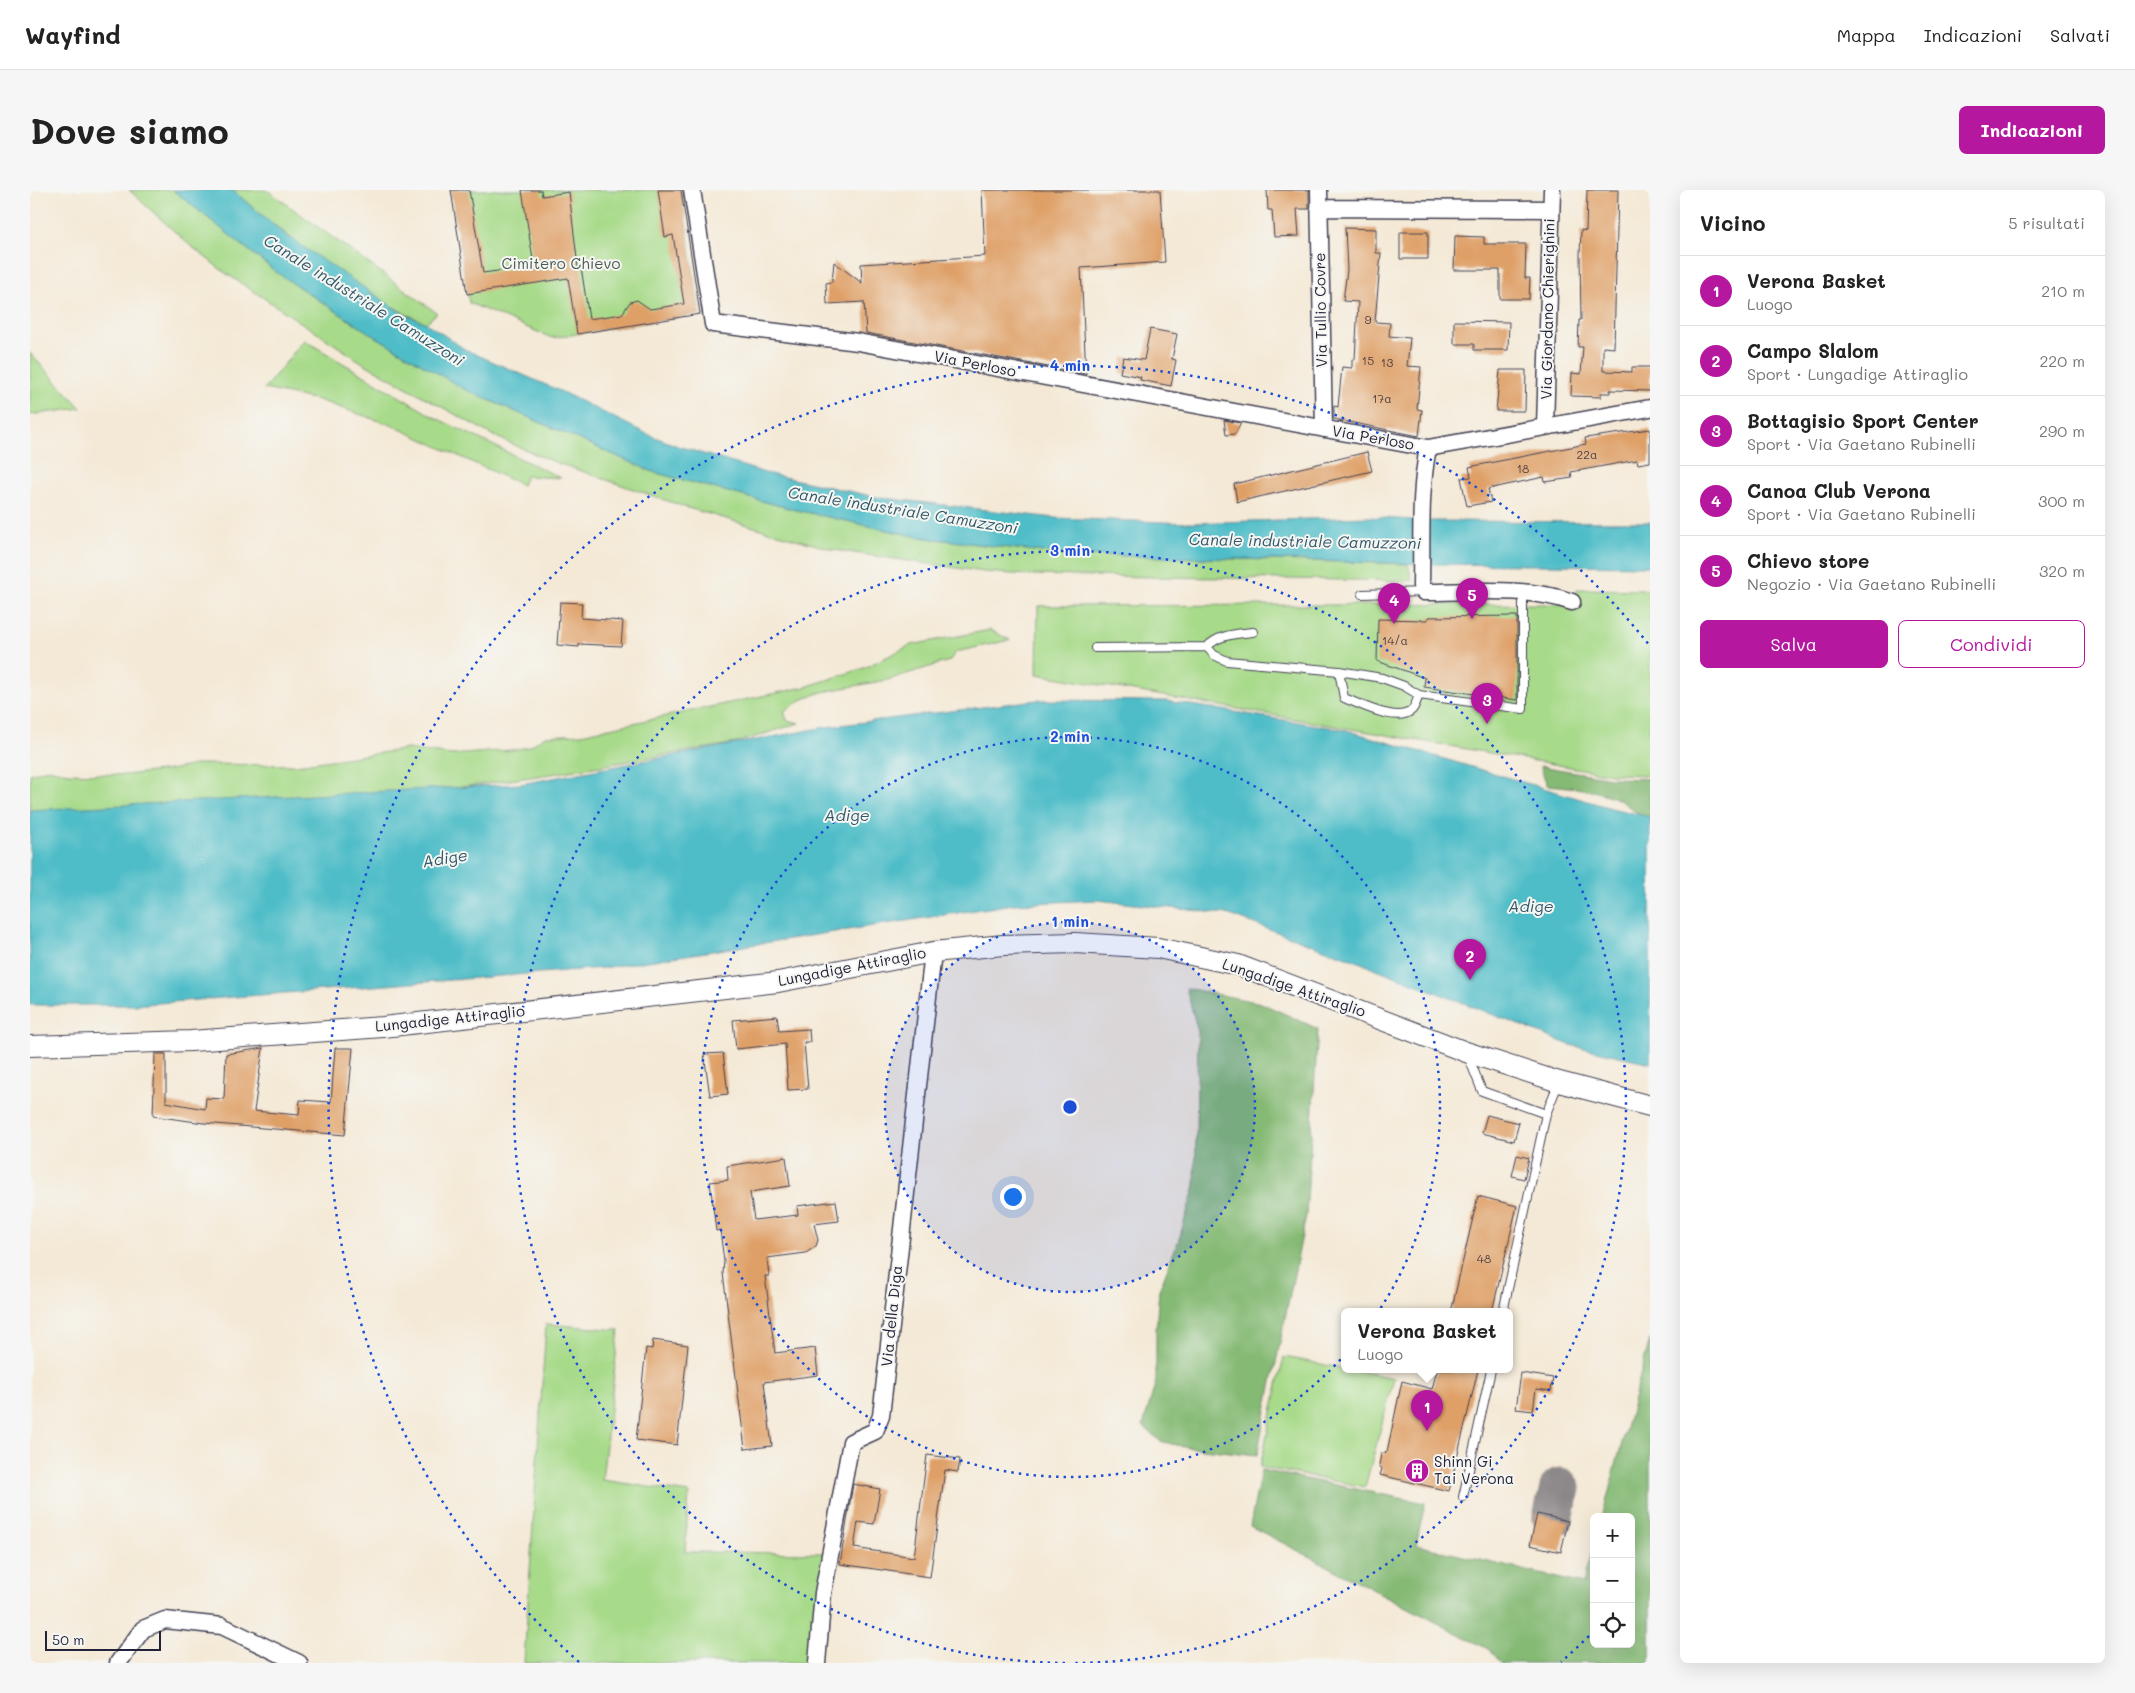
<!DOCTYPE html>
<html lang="it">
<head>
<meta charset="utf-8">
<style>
  body { margin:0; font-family:Mali,sans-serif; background:#f6f6f6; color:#222 }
  .controls { position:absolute; right:15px; bottom:15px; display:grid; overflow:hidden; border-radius:8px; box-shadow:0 5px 20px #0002 }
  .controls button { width:45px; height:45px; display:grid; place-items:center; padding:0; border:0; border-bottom:1px solid #e0e0e0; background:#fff; color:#222; font:25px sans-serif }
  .scale { position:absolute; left:15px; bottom:12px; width:116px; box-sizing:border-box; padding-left:5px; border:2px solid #22223b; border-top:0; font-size:14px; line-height:18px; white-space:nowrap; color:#22223b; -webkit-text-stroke:4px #f6f6f2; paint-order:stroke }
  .you { position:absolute; left:982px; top:1006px; width:18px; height:18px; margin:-12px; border:4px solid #fff; border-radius:50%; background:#1a73e8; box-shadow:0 0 0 8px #1a73e833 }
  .badge { display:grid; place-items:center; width:32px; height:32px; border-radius:50%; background:#b5179e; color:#fff; font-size:16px; font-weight:700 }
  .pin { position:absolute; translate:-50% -41px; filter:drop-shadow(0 1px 2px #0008) }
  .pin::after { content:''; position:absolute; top:26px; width:18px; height:15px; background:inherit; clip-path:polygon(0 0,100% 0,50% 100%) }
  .popup { position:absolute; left:1311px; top:1118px; width:172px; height:65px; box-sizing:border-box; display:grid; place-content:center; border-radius:8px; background:#fff; filter:drop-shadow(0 1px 4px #0005); font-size:16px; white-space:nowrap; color:#767676 }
  .popup b { font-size:19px; color:#222 }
  .popup::after { content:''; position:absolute; left:50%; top:100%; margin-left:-10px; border:10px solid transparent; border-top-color:#fff }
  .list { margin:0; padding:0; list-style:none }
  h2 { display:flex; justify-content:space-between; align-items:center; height:65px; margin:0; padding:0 20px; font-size:21px }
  h2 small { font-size:16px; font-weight:400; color:#767676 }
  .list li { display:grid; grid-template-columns:32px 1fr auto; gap:15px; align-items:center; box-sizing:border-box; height:70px; padding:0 20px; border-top:1px solid #e0e0e0 }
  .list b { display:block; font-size:19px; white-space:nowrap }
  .list p { margin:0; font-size:16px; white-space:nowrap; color:#767676 }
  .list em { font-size:16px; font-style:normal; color:#767676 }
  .actions { display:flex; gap:10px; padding:15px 20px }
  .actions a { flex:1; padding:11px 0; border:1px solid #b5179e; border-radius:8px; text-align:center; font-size:18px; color:#b5179e }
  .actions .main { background:#b5179e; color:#fff }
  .icon { flex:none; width:28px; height:28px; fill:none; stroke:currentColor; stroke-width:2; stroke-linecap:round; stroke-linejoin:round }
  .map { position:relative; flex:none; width:1620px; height:1473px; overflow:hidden; border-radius:8px }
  header { display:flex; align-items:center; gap:30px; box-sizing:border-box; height:70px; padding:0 25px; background:#fff; border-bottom:1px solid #e0e0e0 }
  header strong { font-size:24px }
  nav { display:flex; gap:28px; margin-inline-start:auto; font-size:18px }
  .intro { display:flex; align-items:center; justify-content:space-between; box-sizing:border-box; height:120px; padding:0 30px }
  h1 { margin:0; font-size:35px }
  .button { padding:12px 22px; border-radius:8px; background:#b5179e; color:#fff; font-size:18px; font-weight:700 }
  main { display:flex; gap:30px; padding:0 30px }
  aside { flex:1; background:#fff; border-radius:8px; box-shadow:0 5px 20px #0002 }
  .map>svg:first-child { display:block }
  .green { fill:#a7da89; stroke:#647e62 }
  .forest { fill:#85ba75; stroke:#546e58 }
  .water { fill:#4fbdc8; stroke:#387082 }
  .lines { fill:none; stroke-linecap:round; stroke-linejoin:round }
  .taxiway { stroke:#8b8688; stroke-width:41 }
  .building { fill:#dfa068 }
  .service-casing { stroke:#424052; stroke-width:10 }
  .minor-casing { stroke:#424052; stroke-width:19 }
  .tertiary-casing { stroke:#424052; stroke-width:22 }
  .service { stroke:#fff; stroke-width:8 }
  .minor { stroke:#fff; stroke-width:16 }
  .tertiary { stroke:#fff; stroke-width:20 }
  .ring { fill:none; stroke:#1d4ed8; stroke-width:2.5; stroke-dasharray:2.5 5 }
  .labels { text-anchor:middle; stroke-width:4; stroke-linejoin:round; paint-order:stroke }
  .number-label { font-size:12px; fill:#514246 }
  .park-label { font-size:15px; fill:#4a5952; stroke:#f6f6f2 }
  .street-label { font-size:15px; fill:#22223b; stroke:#f6f6f2 }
  .poi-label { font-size:15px; fill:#22223b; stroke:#f6f6f2; text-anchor:start }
  .water-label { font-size:16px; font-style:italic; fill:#32586c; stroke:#f6f6f2 }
  .centre { fill:#1d4ed8; stroke:#f6f6f2; stroke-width:2.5 }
  .ring-label { font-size:15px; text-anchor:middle; font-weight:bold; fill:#1d4ed8; stroke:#f6f6f2; stroke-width:4; stroke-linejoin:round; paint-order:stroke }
</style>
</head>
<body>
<header>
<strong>Wayfind</strong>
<nav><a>Mappa</a><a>Indicazioni</a><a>Salvati</a></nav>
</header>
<div class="intro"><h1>Dove siamo</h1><a class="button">Indicazioni</a></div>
<main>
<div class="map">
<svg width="1620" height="1473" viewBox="0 0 1620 1473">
  <rect width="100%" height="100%" fill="#f6f6f2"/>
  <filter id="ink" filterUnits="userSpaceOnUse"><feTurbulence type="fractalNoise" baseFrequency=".02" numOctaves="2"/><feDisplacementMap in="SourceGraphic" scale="10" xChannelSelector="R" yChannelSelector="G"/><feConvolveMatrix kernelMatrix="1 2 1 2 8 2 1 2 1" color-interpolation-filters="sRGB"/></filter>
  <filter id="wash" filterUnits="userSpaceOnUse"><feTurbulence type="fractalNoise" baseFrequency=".0096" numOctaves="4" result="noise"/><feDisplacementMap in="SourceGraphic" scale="20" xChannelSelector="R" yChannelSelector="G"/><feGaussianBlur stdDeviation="1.12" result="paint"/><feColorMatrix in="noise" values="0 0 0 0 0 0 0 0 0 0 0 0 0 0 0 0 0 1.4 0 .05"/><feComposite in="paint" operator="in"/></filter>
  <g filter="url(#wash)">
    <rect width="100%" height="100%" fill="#f4e9d6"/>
    <path class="green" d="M99,0H143L246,82L338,142L434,199L623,282L762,319L889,347L1029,364L1378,374L1382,391L998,385L954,382L804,360L658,318L519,270L464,246L333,173L194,82L156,52Z
      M202,0H237L407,123L396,133C325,102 262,50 202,0Z
      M421,0H651L670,124L522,148L439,113Z
      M274,150L404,227L531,288L496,286L492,295L361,235L288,210L234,199Z
      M0,163L51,218L0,225Z
      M1547,399L1620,400V585L1580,584L1007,484L1008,416L1547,414Z
      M960,440L980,450L926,462L919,471L857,490L792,502L773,509L754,521L757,530L769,533L706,553L528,583L405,601L0,625V584L17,579L39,583L95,585L140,580L170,574L266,575L378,559L422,565L481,560L499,557L515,546L551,544L775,497L834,478L881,455Z
      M516,1134L589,1140L572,1290L659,1303L655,1362L801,1363L780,1473H494Z
      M1254,1167L1364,1188L1335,1297L1230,1277Z"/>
    <path class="forest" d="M1510,576L1580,588L1620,589V632C1607,626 1598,613 1585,608C1564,599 1539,597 1517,595Z
      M1156,798L1231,813L1288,839L1276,1026L1227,1265L1154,1257L1130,1251L1113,1236L1126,1191V1140L1129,1100L1149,1049L1165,996L1168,842Z
      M1620,1149V1473H1471L1460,1460L1220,1336L1231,1280L1395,1313L1386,1355L1553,1394L1564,1356V1454H1601V1327H1572Z"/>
    <path class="water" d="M143,0H202L257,46L372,123L396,133L436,160L530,201L617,244L648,256L735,283L846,307L1025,328L1161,333L1339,327L1397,331L1620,332V376L1395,374L1029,364L889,347L762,319L623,282L434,199L338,142L246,82Z
      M1007,510L1136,511L1316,540L1581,618L1620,627V873L1540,855L1316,767L1197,724L1067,710L984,714L573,778L103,815H0V620L491,594L796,537Z"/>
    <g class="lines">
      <path class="taxiway" d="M1523,1328L1530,1298"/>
    </g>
    <g id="blocks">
      <path class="building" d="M421,0H439L453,83L504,76L492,0H511L512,6L539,2L548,77H551L559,129L592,124L600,112L607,110L620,119L654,114L643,45L635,47L628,0H651L670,124L547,144L538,88L437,104Z
        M952,0H1130L1135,72L1051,78L1056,184L836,143L834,112L797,114L796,93L802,92L804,72L832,93L831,74L955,66Z
        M1237,0H1279V19H1267L1269,46L1244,47L1242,20H1238Z
        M1557,0H1588L1584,158L1573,157V181L1602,182V177H1620V201L1580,200V203H1571V207L1541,206L1542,183L1551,184L1553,157H1548L1549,130H1551L1550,65L1551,40L1556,41Z
        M1315,38L1346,39V63H1351L1345,132L1360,133L1359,146L1380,148L1377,176L1391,177L1387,219L1392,220L1389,246L1304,229V216L1308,217L1312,177L1322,178V169L1325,170L1328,112L1313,111L1317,80Z
        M1370,42H1398V69H1370Z
        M1425,46L1454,47V54H1496L1495,88H1500L1499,109H1470V80H1424Z
        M1424,131L1479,132L1478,160H1444V154H1424Z
        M1120,139L1147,144L1142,169L1146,170L1141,196L1110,190L1111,187L1090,183L1093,167L1114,170Z
        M1470,180H1496L1495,221H1466Z
        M1194,230L1211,233L1205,244L1196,245Z
        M1620,239V272L1608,274L1607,270L1541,282L1542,288L1515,292L1514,287L1458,299L1461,312L1437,316L1431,288L1441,287L1439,277L1556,254L1555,248Z
        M1337,262L1342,281L1207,312L1204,294Z
        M530,412L552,413L551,428L593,431L591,456L549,454V457L527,455Z
        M1487,426V510L1394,497L1395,488L1347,471L1348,429L1398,430V427Z
        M747,826L749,841L779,839L780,852H774L778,899L758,900L755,854L706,859L703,830Z
        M233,858L224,921L269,925L270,910L301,912L305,858H323L315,945L174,933L123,926L125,864H136V912L175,919L176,908L194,909L196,864Z
        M693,863L698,904L680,906L674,864Z
        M1457,925L1489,933L1484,951L1452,943Z
        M1487,965L1499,968L1494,989L1482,986Z
        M756,967L760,996L720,1002L724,1030L768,1025L767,1016L806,1011L809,1031L784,1034L788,1050L786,1056L776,1063L737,1068L739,1086H735L745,1163L785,1158L788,1185L734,1192L742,1256L715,1259L693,1083L694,1071L690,1040L686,1041L680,992L698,990L697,976Z
        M1448,1006L1487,1016L1462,1122H1421Z
        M623,1150L658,1155L647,1255L606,1250L616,1158L622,1159Z
        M1407,1180H1448L1419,1301L1350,1285L1352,1279L1349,1275L1351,1264L1357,1262L1372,1191L1402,1199Z
        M1491,1183L1523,1188L1521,1201L1506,1199L1503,1221L1486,1219Z
        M897,1265L930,1269L928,1282L915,1280L900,1387L810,1374L823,1294L850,1299L844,1334L828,1332L824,1358L884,1367Z
        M1507,1324L1538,1331L1531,1362L1500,1355Z"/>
    </g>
  </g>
  <g filter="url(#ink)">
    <use href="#blocks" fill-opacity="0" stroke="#424052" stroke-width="1"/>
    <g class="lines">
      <g class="service-casing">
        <path id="service" d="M1332,404L1394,402
          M1223,442C1207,444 1189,444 1177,457L1184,465L1197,471L1309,481L1352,488L1374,496L1389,505L1493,519V403
          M1065,458L1177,457
          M1309,481L1314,508C1330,514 1368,534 1382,520C1385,517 1387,510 1389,505
          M1438,866L1452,901L1516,924
          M1473,1122L1516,924L1528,894
          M1433,1307L1461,1180"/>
      </g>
      <g class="minor-casing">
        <path id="minor" d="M662,0L683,134L828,152L1398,258
          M1289,0L1294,239
          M1289,18L1521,19
          M1515,237L1522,0
          M1542,412C1496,396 1443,402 1394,402L1391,396C1392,350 1389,303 1398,258L1620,218
          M88,1473L113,1439L135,1430L192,1436L269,1473
          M787,1473L793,1403L821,1252L845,1241L851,1226L903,762"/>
      </g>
      <g class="tertiary-casing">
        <path id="tertiary" d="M0,856L161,851L353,837L748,792L903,762L973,755L1045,753L1128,758L1208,775L1436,862L1529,892L1620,916"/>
      </g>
      <use href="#service" class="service"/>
      <use href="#minor" class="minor"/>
      <use href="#tertiary" class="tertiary"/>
    </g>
  </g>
  <circle cx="1040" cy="917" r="185" fill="#1d4ed8" fill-opacity=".12"/>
  <g class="ring">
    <circle cx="1040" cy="917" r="185"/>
    <circle cx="1040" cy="917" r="370"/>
    <path d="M1035 1473A556 556 0 1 1 1045 1473"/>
    <path d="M1559 1446A741 741 0 0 1 1531 1472M549 1472A741 741 0 1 1 1620 456"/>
  </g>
  <defs>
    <g id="building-disc" transform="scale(1.25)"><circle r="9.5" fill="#b5179e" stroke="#f6f6f2"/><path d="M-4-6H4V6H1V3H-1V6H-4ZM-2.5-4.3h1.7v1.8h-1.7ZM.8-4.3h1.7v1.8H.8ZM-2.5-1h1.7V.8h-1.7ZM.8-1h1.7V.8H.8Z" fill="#fff"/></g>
  </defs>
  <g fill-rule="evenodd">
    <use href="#building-disc" x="1387" y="1281"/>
  </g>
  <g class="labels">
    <g class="number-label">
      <text x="1338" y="134">9</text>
      <text x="1338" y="175">15</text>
      <text x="1357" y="177">13</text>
      <text x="1352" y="213">17a</text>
      <text x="1557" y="269">22a</text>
      <text x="1493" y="283">18</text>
      <text x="1365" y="455">14/a</text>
      <text x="1454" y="1073">48</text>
    </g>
    <g class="park-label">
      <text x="531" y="79">Cimitero Chievo</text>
    </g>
    <g class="street-label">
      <text transform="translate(1518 119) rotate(-89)" y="5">Via Giordano Chierighini</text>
      <text transform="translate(1291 120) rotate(-91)" y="5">Via Tullio Covre</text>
      <text transform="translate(945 174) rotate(11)" y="5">Via Perloso</text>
      <text transform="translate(1343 248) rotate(10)" y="5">Via Perloso</text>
      <text transform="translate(822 777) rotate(-11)" y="5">Lungadige Attiraglio</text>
      <text transform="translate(1264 798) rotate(19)" y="5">Lungadige Attiraglio</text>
      <text transform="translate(420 829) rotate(-6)" y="5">Lungadige Attiraglio</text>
      <text transform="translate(862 1126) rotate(-84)" y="5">Via della Diga</text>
    </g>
    <g class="poi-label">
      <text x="1404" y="1277">Shinn Gi<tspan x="1404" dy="17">Tai Verona</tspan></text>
    </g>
    <g class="water-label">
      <text transform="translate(334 110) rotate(32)" y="6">Canale industriale Camuzzoni</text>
      <text transform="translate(873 320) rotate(9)" y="6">Canale industriale Camuzzoni</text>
      <text transform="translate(1275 351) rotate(1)" y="6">Canale industriale Camuzzoni</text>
      <text x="817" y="631">Adige</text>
      <text transform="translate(415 668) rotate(-9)" y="6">Adige</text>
      <text x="1501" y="722">Adige</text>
    </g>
  </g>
  <circle cx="1040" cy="917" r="8" class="centre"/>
  <g class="ring-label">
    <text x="1040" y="181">4 min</text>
    <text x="1040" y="366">3 min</text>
    <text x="1040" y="552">2 min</text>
    <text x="1040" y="737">1 min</text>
  </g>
</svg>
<div class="controls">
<button>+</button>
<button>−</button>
<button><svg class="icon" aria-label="locate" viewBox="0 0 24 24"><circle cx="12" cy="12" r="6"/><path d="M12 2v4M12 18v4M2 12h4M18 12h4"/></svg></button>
</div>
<div class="scale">50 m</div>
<div class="you"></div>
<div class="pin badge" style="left:1397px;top:1241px">1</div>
<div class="popup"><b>Verona Basket</b>Luogo</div>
<div class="pin badge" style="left:1440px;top:790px">2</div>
<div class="pin badge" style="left:1457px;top:534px">3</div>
<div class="pin badge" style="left:1364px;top:434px">4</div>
<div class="pin badge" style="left:1442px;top:429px">5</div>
</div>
<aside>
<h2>Vicino<small>5 risultati</small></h2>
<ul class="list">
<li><span class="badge">1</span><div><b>Verona Basket</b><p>Luogo</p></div><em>210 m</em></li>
<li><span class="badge">2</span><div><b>Campo Slalom</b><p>Sport · Lungadige Attiraglio</p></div><em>220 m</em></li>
<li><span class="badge">3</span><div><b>Bottagisio Sport Center</b><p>Sport · Via Gaetano Rubinelli</p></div><em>290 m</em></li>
<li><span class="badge">4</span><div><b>Canoa Club Verona</b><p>Sport · Via Gaetano Rubinelli</p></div><em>300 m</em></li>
<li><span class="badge">5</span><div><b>Chievo store</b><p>Negozio · Via Gaetano Rubinelli</p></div><em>320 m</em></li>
</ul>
<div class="actions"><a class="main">Salva</a><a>Condividi</a></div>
</aside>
</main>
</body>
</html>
